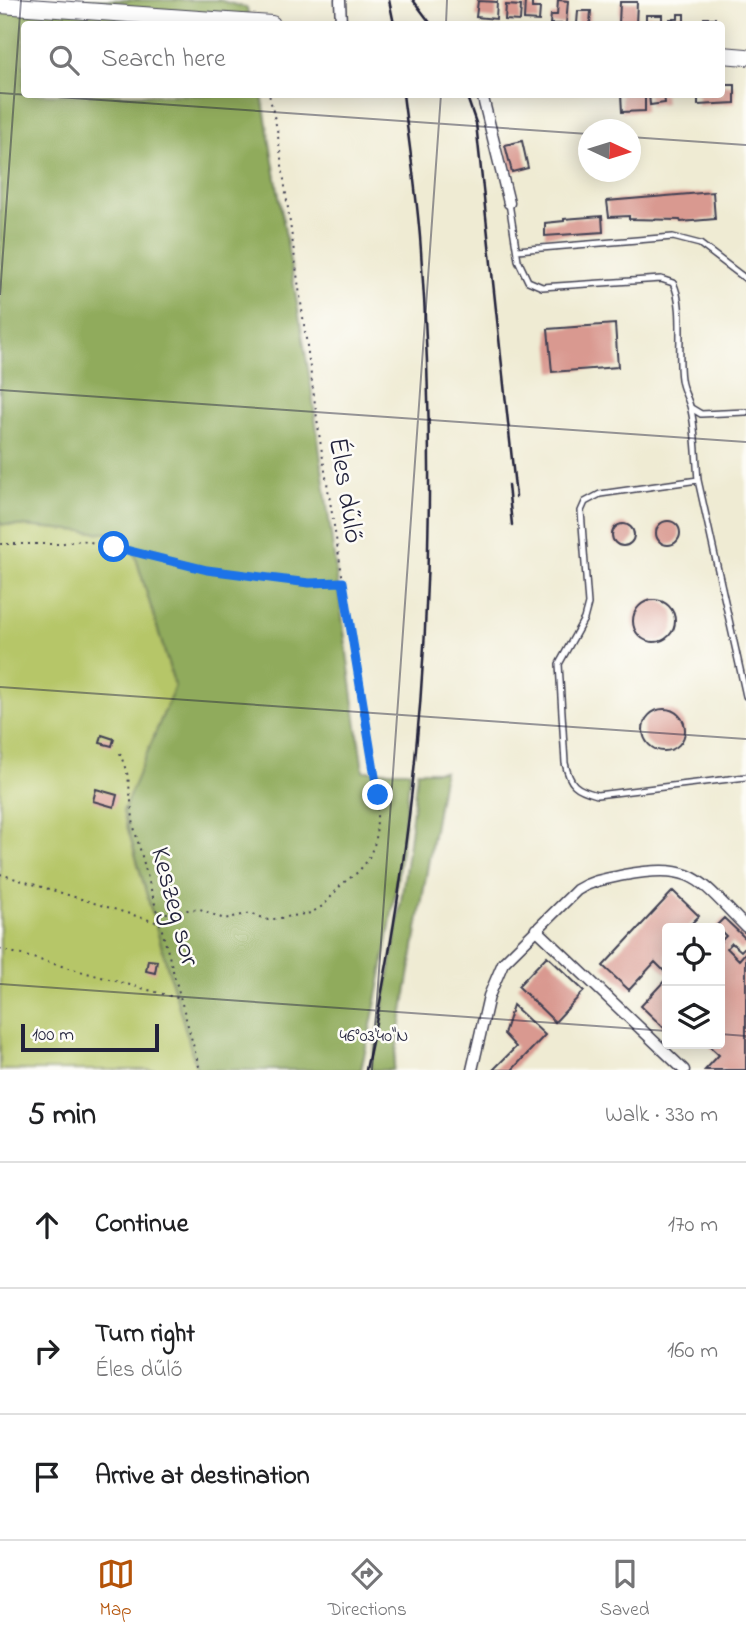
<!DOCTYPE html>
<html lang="en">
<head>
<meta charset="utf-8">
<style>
  body { margin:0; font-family:"Indie Flower",sans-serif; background:#f2f2f2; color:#202124 }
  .controls { position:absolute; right:21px; bottom:21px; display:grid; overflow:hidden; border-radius:7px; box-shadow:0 4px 18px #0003 }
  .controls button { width:63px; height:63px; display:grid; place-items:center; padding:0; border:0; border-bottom:2px solid #e0e0e0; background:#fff; color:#202124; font:35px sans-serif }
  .compass { position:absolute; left:578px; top:119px; width:63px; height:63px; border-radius:50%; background:#fff; box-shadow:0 4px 18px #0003; rotate:94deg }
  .scale { position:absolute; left:21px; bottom:18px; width:138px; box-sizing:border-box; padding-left:7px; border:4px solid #22223b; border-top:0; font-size:19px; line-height:24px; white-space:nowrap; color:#22223b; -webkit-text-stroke:5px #fdfcf7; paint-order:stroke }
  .stop { position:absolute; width:21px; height:21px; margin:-16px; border:5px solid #1a73e8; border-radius:50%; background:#fff }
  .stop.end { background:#1a73e8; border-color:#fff; box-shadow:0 2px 7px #0008 }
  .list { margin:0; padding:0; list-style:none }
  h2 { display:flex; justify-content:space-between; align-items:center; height:91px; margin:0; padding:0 28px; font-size:30px }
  h2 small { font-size:23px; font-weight:400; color:#757577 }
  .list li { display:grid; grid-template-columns:46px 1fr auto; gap:21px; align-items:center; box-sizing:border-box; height:126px; padding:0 28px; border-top:2px solid #e0e0e0 }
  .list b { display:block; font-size:26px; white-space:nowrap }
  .list p { margin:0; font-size:23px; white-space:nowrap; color:#757577 }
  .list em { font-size:23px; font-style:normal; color:#757577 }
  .icon { flex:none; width:38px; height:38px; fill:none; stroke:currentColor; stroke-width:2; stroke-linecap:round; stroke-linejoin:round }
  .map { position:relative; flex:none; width:746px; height:1070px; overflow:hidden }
  .search { position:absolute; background:#fff; box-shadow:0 4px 18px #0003; left:21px; right:21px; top:21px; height:77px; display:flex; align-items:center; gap:18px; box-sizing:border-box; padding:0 24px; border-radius:7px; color:#757577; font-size:26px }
  .sheet { height:469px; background:#fff }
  nav { display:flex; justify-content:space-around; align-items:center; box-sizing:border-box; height:98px; border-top:2px solid #e0e0e0; background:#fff; font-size:19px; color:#757577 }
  nav a { display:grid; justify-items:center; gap:4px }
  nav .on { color:#b45309 }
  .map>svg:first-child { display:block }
  .green { fill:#b6c668; stroke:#6c7452; stroke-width:2 }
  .forest { fill:#90ab5c; stroke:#59664c; stroke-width:2 }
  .building { fill:#d99990 }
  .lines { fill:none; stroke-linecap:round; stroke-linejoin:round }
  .service-casing { stroke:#414052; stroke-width:8 }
  .minor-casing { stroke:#414052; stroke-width:13 }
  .secondary-casing { stroke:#414052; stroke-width:18 }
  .path { stroke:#414052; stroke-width:2; stroke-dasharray:2 5; stroke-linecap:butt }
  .service { stroke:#fff; stroke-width:5 }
  .minor { stroke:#fff; stroke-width:10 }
  .secondary { stroke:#fff; stroke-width:16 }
  .rail { stroke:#22223b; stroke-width:2.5 }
  .route { stroke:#1a73e8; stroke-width:9 }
  .ticks { fill:none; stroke:#22223b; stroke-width:2; stroke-opacity:0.45 }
  .labels { text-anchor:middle; stroke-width:5; stroke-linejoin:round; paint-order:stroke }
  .street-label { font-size:28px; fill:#22223b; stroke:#fdfcf7 }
  .ticks-label { font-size:18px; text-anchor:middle; fill:#22223b; stroke:#fdfcf7; stroke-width:5; stroke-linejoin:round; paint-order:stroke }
</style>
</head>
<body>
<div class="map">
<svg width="746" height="1070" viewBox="0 0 746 1070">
  <rect width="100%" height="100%" fill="#fdfcf7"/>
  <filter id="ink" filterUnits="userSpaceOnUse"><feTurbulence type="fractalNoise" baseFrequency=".0143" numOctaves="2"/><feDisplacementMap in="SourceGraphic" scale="14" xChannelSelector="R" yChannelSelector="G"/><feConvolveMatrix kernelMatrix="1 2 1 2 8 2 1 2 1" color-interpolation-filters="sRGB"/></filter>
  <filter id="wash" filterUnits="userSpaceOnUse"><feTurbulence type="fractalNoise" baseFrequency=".00686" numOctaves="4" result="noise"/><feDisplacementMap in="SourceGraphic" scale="28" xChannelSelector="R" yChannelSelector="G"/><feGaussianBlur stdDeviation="1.57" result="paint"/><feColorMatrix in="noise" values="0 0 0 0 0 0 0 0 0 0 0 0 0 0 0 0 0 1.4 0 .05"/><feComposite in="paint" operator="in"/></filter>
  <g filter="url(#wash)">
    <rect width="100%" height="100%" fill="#efebd3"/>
    <path class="green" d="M0,524L129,534L175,686L123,812L197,1070H0Z"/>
    <path class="forest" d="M0,0H219L247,8L250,24H24V94L262,95L311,386L363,771H410C401,871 384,972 361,1070H197L123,811L175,686L129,535L0,524Z
      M417,771H444L393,1070H370C392,971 407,871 417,771Z"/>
    <g id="blocks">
      <path class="building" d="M525,0H532V8H540L539,21L524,20Z
        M558,0L568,1L566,24H550L551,15H557Z
        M478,1L497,2L496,19L476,17Z
        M620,2H637L636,24H619Z
        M506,5L521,6L520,21L505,20Z
        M578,11H591L590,24H577Z
        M678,14H684V24H670V19H678Z
        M646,15H662V24H646Z
        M704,18H715V24H704Z
        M722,85H735V103L698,105V94H722Z
        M621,94H645V111L622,112Z
        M649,94H664L665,103L650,105Z
        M522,141L528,168L512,172L505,145Z
        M713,192L715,219L681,222L680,220L629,219V216L609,217L607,201Z
        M602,216L603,232L545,236V223L564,221V219Z
        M615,324L618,367L552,372L548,329Z
        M656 533a12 12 0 1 1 24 0a12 12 0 1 1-24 0Z
        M612 535a11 11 0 1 1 22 0a11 11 0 1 1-22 0Z
        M633 621a21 21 0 1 1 42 0a21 21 0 1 1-42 0Z
        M643 730a21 21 0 1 1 42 0a21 21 0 1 1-42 0Z
        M102,735L114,739L112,746L100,743Z
        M96,789L117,795L114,807L93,801Z
        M673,891L699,916L687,928H667V974L655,962L629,990L603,966Z
        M724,918L746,939V946L741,951L732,943L727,948L739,960L746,952V1070H705L719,1055L707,1044H720V942L726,936L716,926Z
        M547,956L584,991L555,1022L518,986Z
        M148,960L157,961L155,973L146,971Z
        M667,978V1031L641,1006Z
        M513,1005L545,1035L512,1070H493L516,1047L504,1034Z"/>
    </g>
  </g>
  <g filter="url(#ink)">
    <use href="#blocks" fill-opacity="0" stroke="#414052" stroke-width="2"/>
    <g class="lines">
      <g class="service-casing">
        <path id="service" d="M509,203L518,260L528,281L542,287L661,279L673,283C685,305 677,352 681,379C682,390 689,399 691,410C696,432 696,457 698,480L600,494L585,502L581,511L588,604L584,619L559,664L565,763C570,785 575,789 597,795L746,777
          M517,250L673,237L700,244L746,279
          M691,408L701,414L746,412
          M698,480L746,696"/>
      </g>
      <g class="minor-casing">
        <path id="minor" d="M340,0L341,24
          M482,94L509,203
          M536,929L684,1070
          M472,1070L489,996L503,963L577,890C592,880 607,879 624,875C695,862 699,880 746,927"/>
      </g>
      <g class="secondary-casing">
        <path id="secondary" d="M0,5L272,24
          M722,55L746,57"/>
      </g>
      <path class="path" d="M0,544H58L82,540L207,570L309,583L343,582
        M120,753L128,776L134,827L200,1070
        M0,874L159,923
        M159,915L175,911L200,909L224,919L251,913L268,920L311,913L324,905L342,884L358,872L368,860L376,840L378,795L320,440L277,129L269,94
        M0,949L181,999"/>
      <use href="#service" class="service"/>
      <use href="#minor" class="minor"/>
      <use href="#secondary" class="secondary"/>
      <path class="rail" d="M389,0L394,24
        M413,0L431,24
        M466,94L476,123L516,497
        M508,485L512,525
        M366,1070C426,797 441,515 420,237C416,189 409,142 403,94"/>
    </g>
  </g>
  <g class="lines" filter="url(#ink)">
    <path class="route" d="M114,547L207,570L309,583L343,582L378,795"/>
  </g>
  <path class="ticks" d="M446,24L447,0M0,93L588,134M630,137L746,145M0,295L21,0M0,390L746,442M0,687L746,739M0,984L667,1031M720,1034L746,1036M372,1070L441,94"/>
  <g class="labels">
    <g class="street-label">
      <text transform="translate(348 490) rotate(81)" y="10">Éles dűlő</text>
      <text transform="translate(177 906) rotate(75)" y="10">Keszeg sor</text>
    </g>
  </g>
  <g class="ticks-label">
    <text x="374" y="1041">46°03'40"N</text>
  </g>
</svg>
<div class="controls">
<button><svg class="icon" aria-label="locate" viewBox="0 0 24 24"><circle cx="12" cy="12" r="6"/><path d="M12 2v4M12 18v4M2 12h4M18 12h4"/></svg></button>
<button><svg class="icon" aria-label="layers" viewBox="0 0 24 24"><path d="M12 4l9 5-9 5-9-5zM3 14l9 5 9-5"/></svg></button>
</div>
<svg class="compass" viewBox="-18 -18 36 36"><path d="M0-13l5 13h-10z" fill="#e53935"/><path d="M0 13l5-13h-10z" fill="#757577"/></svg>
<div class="scale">100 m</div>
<div class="stop" style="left:114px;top:547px"></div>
<div class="stop end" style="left:378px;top:795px"></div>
<div class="search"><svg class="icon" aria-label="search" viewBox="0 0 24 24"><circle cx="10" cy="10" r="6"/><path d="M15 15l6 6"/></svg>Search here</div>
</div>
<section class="sheet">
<h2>5 min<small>Walk · 330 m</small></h2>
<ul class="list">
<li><svg class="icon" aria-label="ahead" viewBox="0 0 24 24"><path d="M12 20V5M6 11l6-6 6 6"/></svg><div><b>Continue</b></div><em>170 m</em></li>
<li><svg class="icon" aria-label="right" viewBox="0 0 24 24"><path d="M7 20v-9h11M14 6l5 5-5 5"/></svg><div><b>Turn right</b><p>Éles dűlő</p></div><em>160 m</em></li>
<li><svg class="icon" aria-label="arrive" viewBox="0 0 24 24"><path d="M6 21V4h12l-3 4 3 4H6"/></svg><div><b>Arrive at destination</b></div></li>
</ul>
</section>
<nav>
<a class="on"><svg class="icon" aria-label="map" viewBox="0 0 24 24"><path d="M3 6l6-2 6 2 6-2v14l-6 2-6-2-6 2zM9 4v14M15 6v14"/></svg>Map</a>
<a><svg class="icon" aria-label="directions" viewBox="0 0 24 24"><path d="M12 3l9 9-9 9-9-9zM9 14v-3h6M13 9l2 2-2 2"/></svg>Directions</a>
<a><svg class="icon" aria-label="saved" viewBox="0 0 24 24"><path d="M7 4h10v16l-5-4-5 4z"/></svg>Saved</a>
</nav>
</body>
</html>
